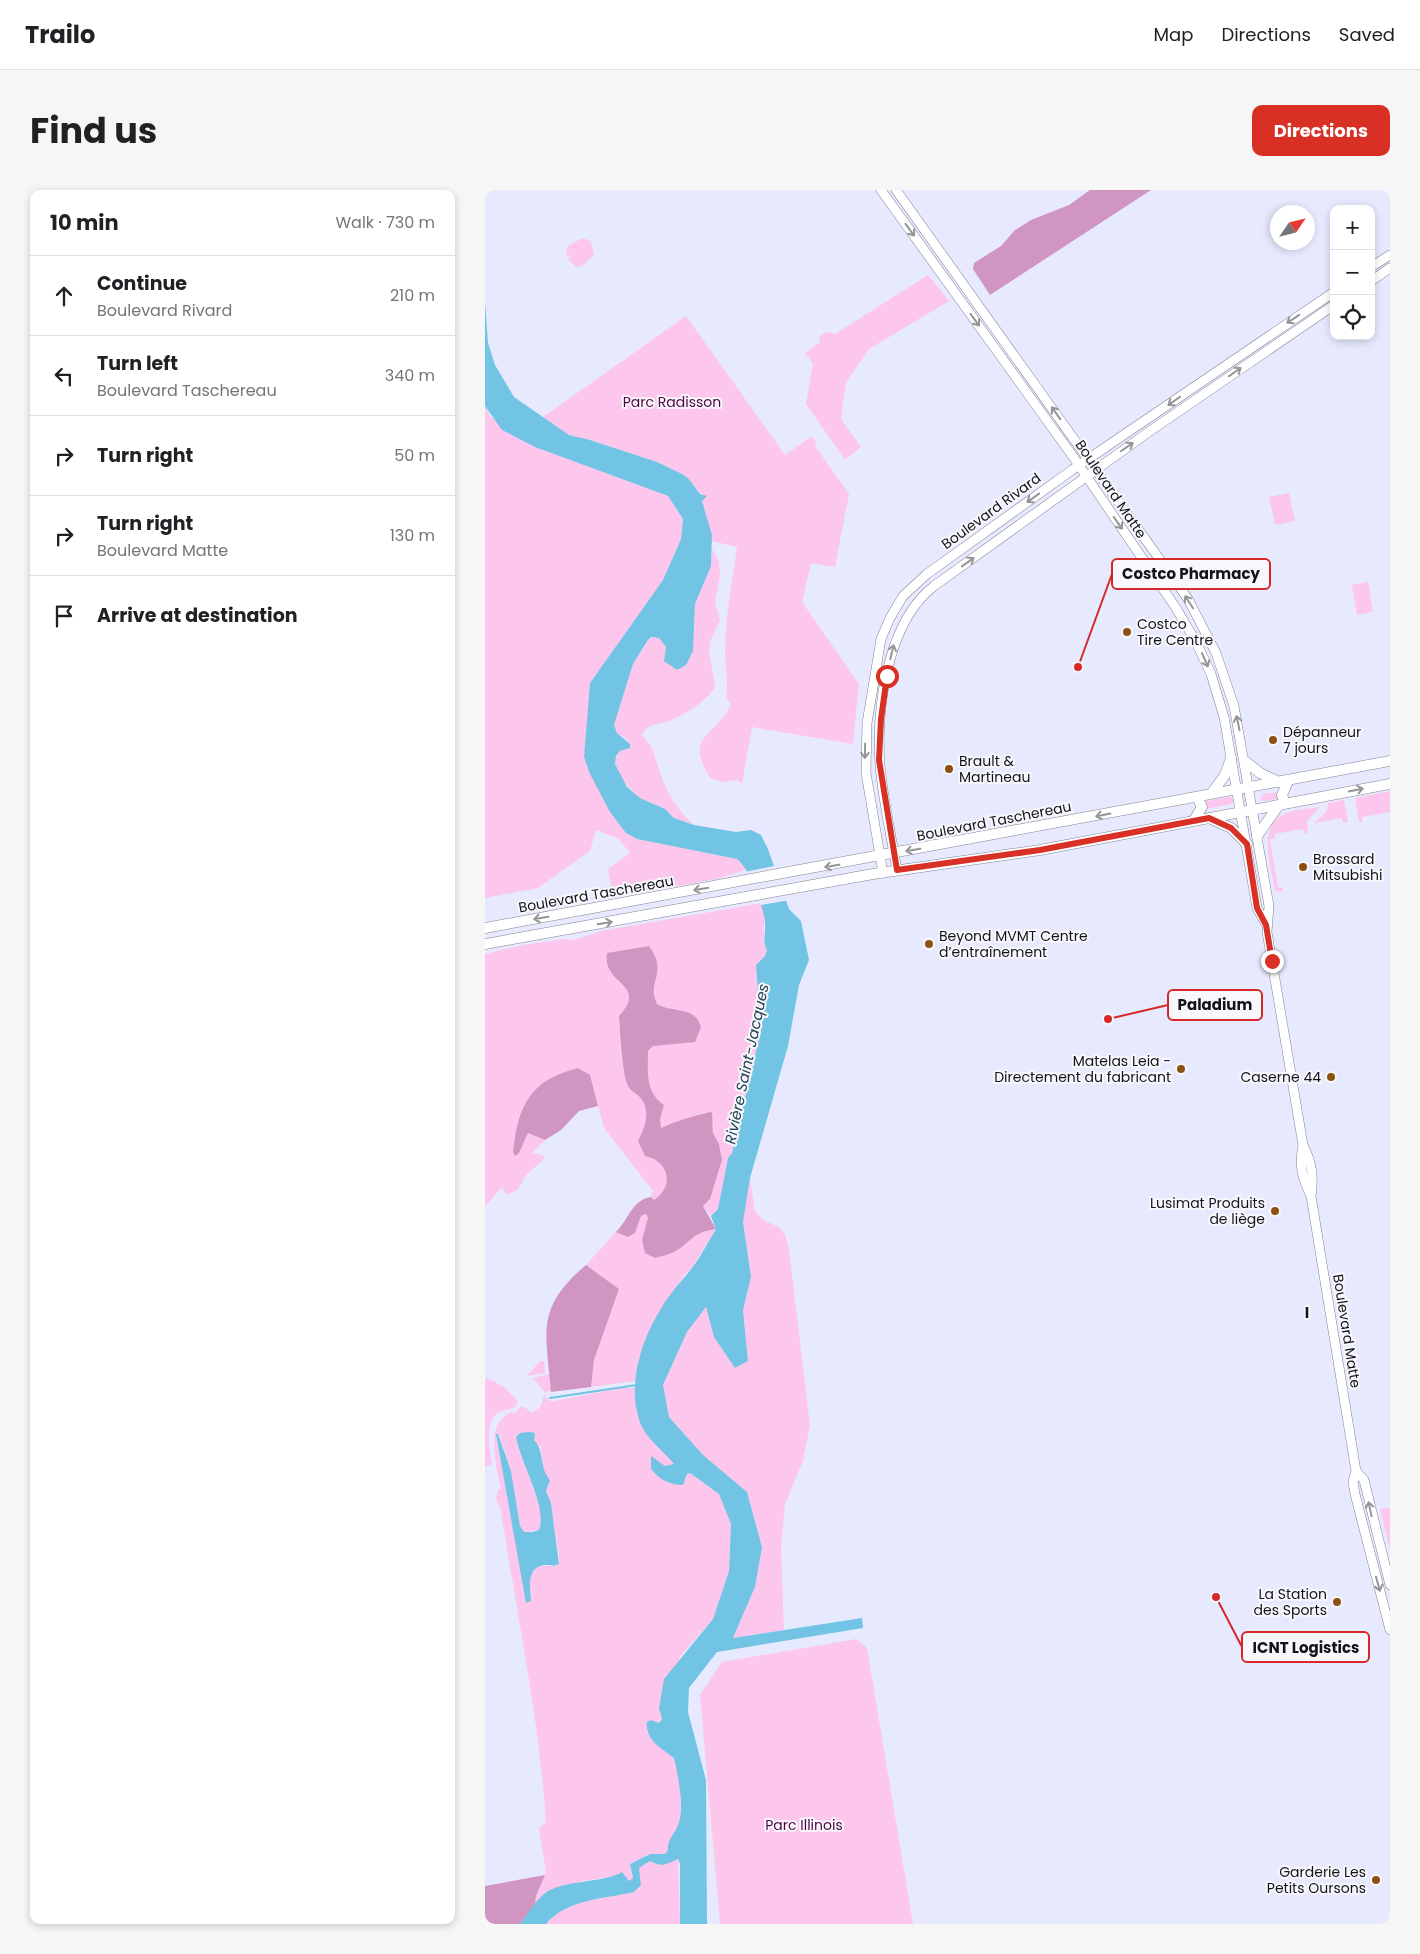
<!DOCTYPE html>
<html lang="en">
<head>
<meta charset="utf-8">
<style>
  body { margin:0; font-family:Poppins,sans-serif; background:#f6f6f6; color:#202124 }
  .controls { position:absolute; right:15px; top:15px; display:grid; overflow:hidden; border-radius:10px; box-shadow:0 2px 8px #0003 }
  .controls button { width:45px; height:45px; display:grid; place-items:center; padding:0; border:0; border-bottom:1px solid #e0e0e0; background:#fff; color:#202124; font:25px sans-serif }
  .compass { position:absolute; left:785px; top:15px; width:45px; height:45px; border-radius:50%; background:#fff; box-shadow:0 2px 8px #0003; rotate:55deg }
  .stop { position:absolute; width:15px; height:15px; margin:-11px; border:4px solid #d93025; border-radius:50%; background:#fff }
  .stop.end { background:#d93025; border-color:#fff; box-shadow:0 1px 5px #0008 }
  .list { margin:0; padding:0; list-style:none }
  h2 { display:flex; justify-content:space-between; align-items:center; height:65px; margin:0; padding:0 20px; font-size:21px }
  h2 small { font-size:16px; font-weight:400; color:#757577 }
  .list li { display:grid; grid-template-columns:32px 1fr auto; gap:15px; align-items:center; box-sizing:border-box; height:80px; padding:0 20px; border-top:1px solid #e0e0e0 }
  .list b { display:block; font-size:19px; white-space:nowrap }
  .list p { margin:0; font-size:16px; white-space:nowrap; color:#757577 }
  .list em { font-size:16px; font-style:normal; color:#757577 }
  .icon { flex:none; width:28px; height:28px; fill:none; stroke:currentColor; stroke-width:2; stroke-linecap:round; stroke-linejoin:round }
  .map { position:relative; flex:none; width:905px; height:1734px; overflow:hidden; border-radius:10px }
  header { display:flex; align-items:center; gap:30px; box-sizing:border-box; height:70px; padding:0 25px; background:#fff; border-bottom:1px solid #e0e0e0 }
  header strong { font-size:24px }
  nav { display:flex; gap:28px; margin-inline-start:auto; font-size:18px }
  .intro { display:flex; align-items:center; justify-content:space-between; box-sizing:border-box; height:120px; padding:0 30px }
  h1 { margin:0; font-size:35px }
  .button { padding:12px 22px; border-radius:10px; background:#d93025; color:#fff; font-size:18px; font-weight:700 }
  main { display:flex; gap:30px; padding:0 30px }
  aside { flex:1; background:#fff; border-radius:10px; box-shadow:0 2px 8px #0003 }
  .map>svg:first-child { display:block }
  .green { fill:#fdc6ed; fill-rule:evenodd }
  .forest { fill:#d095c0 }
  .water { fill:#72c4e4 }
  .pier { fill:#e7eafe }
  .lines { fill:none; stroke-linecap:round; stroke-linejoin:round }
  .stream { stroke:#72c4e4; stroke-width:2 }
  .secondary-casing { stroke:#818395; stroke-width:10 }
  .primary-casing { stroke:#818395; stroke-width:11 }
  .secondary { stroke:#fff; stroke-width:9 }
  .primary { stroke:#fff; stroke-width:10 }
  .oneway { stroke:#959598 }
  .route { stroke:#d93025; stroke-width:6 }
  .poi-dot { fill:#8d5011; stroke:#f8f8fc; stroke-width:2 }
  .labels { text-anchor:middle; stroke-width:4; stroke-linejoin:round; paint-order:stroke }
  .park-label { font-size:14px; fill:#4e0642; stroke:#f8f8fc }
  .street-label { font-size:14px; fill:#13141b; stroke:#f8f8fc }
  .poi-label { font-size:14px; fill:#13141b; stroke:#f8f8fc; text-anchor:start }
  .water-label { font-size:15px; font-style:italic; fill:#214654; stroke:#f8f8fc }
  .neighbourhood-label { font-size:15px; font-weight:bold; fill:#13141b; stroke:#f8f8fc }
  .leader { fill:none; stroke:#d62828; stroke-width:2 }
  .callout-dot { fill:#d62828; stroke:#f8f8fc; stroke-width:2 }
  .callout { fill:#f8f8fc; stroke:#d62828; stroke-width:2 }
  .callout-label { font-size:15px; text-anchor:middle; font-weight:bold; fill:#13141b }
</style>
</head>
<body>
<header>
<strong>Trailo</strong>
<nav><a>Map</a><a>Directions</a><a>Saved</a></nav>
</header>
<div class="intro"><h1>Find us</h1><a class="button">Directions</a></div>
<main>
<aside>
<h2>10 min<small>Walk · 730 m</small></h2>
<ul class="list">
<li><svg class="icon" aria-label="ahead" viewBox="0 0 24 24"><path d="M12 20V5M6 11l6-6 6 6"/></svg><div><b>Continue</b><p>Boulevard Rivard</p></div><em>210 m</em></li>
<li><svg class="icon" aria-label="left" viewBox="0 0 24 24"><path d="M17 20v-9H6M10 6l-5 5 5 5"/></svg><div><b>Turn left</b><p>Boulevard Taschereau</p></div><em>340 m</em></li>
<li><svg class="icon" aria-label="right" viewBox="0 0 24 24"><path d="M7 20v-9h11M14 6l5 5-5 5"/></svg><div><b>Turn right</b></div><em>50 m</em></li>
<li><svg class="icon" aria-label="right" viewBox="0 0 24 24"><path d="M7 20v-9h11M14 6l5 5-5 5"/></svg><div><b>Turn right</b><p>Boulevard Matte</p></div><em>130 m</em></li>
<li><svg class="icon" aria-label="arrive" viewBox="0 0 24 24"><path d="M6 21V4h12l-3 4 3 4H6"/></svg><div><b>Arrive at destination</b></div></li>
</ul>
</aside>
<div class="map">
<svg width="905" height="1734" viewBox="0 0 905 1734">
  <rect width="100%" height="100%" fill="#e7eafe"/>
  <path class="green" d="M96,49H101L106,52L109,65L97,76L91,77L83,69L87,65L82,66L81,61L84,55Z
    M443,85L464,111L384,159L361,193L356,229L376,257L360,270L321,214L328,174L320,163L334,153L335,146L341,142L350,144Z
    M201,126L300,265L327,246L332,254L330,256L364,304L350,377L326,373L317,412L374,494L368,554L267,537L257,594L252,590L236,592L225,588C199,544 230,548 246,514L241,508C244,493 240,480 240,465C240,429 247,392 252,357L227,351L217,311L219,305L215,304L203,288L195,283L172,272L105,250L84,245L58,227Z
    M0,216L5,226L50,257L183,306L198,329L196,349L178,390L105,493L152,649L252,669L260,676V680L232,689L128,707L123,679L145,663L134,649L111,640L105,661L53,698L0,708Z
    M804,303L810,331L790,335L784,307Z
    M227,359L234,372L235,385L230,413L235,430L225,452L224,461L230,497C220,513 204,521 187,530C175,536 164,531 157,545C160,550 166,555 168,561C178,593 184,612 209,635L189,628L180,619L155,608L139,592L131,579L130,570L135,561L139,560L143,550L132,543L129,535L148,474L166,447L174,448L181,458L208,453L210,414L226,376Z
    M883,392L888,422L872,425L867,395Z
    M905,601V622L877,627V633L874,631L870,608Z
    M793,602L792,609L779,611L775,609L778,604Z
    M745,607L749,610L747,614L720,619L721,611Z
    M859,610L863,632L858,633L857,628L829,633L842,621L843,613Z
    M835,617L822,631L823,643L820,644L818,639L790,644V648L785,649L793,698L798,697V701H790C787,678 772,639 797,625C807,619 824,619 835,617Z
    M277,713C283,728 275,748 282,760L280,766L271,775L273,804L280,814L275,845L247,963L243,968L233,1020L226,1026L218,1016L225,1009L237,970L234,954L228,943L229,934L220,922C206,930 190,931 175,938V930L179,915C160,902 163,882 163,861L168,856L178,854L191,821L172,814C166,802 171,790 173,777L131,790C149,803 149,810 134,826C135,841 136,884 143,896C146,902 154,904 157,910C166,923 159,939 153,951C170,969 201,988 169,1010L166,1007L168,1001L119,938L105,885L93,878C44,890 33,915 28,962L34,963L43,943L60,950L47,963L59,966L58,970L41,985L33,1000L21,1005L17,997L0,1016V764L38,755L79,749L89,750L116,741Z
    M265,988L270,1021L278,1030L294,1037L300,1045L304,1060L325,1235L318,1271L300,1314L296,1357L299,1440L248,1448L270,1397L277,1357L262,1302L218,1265L184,1227L178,1195L202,1142L221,1117L229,1147L250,1178L263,1171L258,1120L266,1087L258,1032Z
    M161,1024L163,1028L157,1050L190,1061C203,1050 213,1041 231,1039L206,1079L199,1085L155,1168L150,1191L106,1197L109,1170L134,1099L101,1075L131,1042L143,1047L150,1043L156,1026Z
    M55,1171H59L60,1183L42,1186Z
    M65,1184L66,1200L60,1203L48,1188Z
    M2,1188L19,1197L33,1211L30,1217C24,1220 19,1219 12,1223C0,1234 4,1259 7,1274L0,1277V1191Z
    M137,1198H150L152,1223L158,1239L190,1274L180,1276L166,1267L201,1290L202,1284L205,1283L234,1304L246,1334L244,1381L228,1429L196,1465L174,1518L177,1529L161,1541C168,1552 181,1557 188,1568C196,1579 197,1620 194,1633C192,1644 182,1648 183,1660L180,1664H164L145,1674L148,1688L144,1691L131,1686L98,1691L60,1702L50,1715L51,1706L61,1682L54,1638L61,1632C54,1528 32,1425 16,1321L11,1309L13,1300L16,1299C10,1273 0,1231 27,1222L29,1224L37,1216L48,1223L56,1216L59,1205L65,1211H69ZM35,1243L56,1257L59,1284L65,1290L61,1301L66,1314L74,1366V1374L70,1376H53C42,1386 45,1397 46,1411L42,1413L11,1245L14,1244L26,1281L35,1336L39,1342L55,1340C63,1317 35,1273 31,1247Z
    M905,1317V1360L895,1319Z
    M371,1449L382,1458L428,1734H235L215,1505L237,1472Z
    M193,1669L195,1734H61C82,1709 119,1709 149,1702L156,1695L154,1678L165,1671C178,1678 181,1674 193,1669Z"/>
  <path class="forest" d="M605,0H666L505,105L488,79L489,73L516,56L530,40L546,30L584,15Z
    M164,756C184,784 161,791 172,814C190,824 209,815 216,837L210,852L168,856L163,861C163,882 160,902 179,915L175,930L176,938C183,934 220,922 227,922L228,943L234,954L237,970L225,1009L218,1016L231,1039C207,1042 207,1052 189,1062C183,1065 176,1066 170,1068L160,1063L157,1050L163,1028L161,1024L156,1026L150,1043L143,1047L131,1042C144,1029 147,1010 166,1007L169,1010C190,996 184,971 160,966L153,951C159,939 166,923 157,910C154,904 146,902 143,896C137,885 135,840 134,826C164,793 117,796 122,763Z
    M93,878L105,885L113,916L94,921L76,940L60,950L43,943L34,963L30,966L28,962C33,915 45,890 93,878Z
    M101,1075L134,1099L109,1170L106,1197L66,1202C61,1142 50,1118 101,1075Z
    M60,1685L51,1706L50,1715L35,1734H0V1696Z"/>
  <path class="water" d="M0,111L3,153L10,175L29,207L84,245L105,250L172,272L195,283L203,288L215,304L222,306L217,311L227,345L226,376L210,414L208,461L201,475L192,480L179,471L181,457L174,448L166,447L163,450L148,474L129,535L132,543L145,554V558L135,561L131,566L130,574L142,597L155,608L180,619L189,628L209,635L251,642L266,640L276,645L283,659L304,719L316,731L324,770L314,795L303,856L265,988L258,1032L266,1087L258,1120L263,1171L250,1178L229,1147L221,1117L202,1142L178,1195L184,1227L218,1265L262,1302L277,1357L270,1397L248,1448L377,1428L378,1438L232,1462L204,1498L203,1522L221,1590L222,1734H195V1674L193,1669C181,1674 178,1678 165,1671L154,1678L156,1695L149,1702C119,1709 82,1709 61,1734H35C43,1724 50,1711 59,1704C74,1690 120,1693 137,1682L144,1691L148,1688L145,1674L165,1664H180L183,1660C182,1649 189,1646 193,1635C200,1619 193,1585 189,1568C176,1558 160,1550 162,1532L166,1530L174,1533L177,1529L174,1518L179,1489L228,1429L244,1381L246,1334L234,1304L205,1283L202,1284L198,1295C184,1295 174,1289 166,1279V1266L180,1276L189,1274C181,1264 162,1248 157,1237C140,1199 156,1150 177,1117C185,1103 197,1091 207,1078C216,1066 223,1052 231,1039L226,1026L233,1019L243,968L247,963L275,845L280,814L273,804L271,775L280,766L282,760C277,751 281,744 280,733C279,717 265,679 252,669L152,649L141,643L125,622L105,584L99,567L105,493L178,390L196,349L198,329L183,306L50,257L17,240L0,216Z
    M44,1242L50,1243L49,1250C60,1261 54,1278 65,1290L61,1301L66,1313L74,1374C69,1377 67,1375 62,1375C41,1375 45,1397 46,1411L41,1413L11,1244H13L26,1281L35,1336L39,1342H48L54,1340C63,1317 35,1272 31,1247L35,1243Z"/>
  <path class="pier" d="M289,676L305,710L276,715L260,682Z"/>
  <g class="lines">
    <path class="stream" d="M65,1208L152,1195"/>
    <g class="secondary-casing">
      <path id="secondary" d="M396,0L589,268L691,418L711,452L726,484L739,527L772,718L781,734
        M411,0L703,409L731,463L749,516L784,716L782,742L818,955C827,973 829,986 826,1006
        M886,77L905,65
        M886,91L905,78
        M412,680C406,645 398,610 395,575C391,519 402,432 449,396L665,241L849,115
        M398,683L381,583L382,533L396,449L405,428L418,406L442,384L587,280L849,102
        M818,955C814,975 817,988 826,1006L871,1281L868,1292L870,1304L905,1440
        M871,1281L879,1290L905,1395"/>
    </g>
    <g class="primary-casing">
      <path id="primary" d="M760,571L775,583L794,592
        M726,604L740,585L746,568
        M800,613L797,605L803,591
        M724,628L746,638L762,654
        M709,630L717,617L712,607
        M772,646L794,615
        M0,738L905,571
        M0,754L388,684L555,660L905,594"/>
    </g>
    <use href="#secondary" class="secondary"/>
    <use href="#primary" class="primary"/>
  </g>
  <defs><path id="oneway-shaft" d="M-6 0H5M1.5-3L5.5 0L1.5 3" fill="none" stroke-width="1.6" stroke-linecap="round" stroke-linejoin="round" transform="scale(1.25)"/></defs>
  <g class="oneway">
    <use href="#oneway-shaft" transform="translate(425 40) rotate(54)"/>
    <use href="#oneway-shaft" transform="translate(808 129) rotate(146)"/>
    <use href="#oneway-shaft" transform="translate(490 130) rotate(54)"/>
    <use href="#oneway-shaft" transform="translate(750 182) rotate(-35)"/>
    <use href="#oneway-shaft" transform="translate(689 211) rotate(145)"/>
    <use href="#oneway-shaft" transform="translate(571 223) rotate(-125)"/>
    <use href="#oneway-shaft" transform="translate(642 257) rotate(-35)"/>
    <use href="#oneway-shaft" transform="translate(548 308) rotate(144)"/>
    <use href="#oneway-shaft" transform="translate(633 333) rotate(55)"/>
    <use href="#oneway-shaft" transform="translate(483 372) rotate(-36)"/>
    <use href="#oneway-shaft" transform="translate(704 412) rotate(-123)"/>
    <use href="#oneway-shaft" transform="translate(407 462) rotate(-76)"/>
    <use href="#oneway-shaft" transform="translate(720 470) rotate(66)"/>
    <use href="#oneway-shaft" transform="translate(753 533) rotate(-102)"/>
    <use href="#oneway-shaft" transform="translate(380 561) rotate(91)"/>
    <use href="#oneway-shaft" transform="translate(871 600) rotate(-11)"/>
    <use href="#oneway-shaft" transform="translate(618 625) rotate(169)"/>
    <use href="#oneway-shaft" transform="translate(428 660) rotate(170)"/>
    <use href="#oneway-shaft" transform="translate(347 676) rotate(170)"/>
    <use href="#oneway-shaft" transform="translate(216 699) rotate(170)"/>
    <use href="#oneway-shaft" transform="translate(56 728) rotate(170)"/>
    <use href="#oneway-shaft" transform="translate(120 733) rotate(-10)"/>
    <use href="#oneway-shaft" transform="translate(885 1319) rotate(-102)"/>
    <use href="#oneway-shaft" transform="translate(893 1394) rotate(74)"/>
  </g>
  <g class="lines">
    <path class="route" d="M402,486L396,529L394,570L412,680L555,660L724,628L746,638L762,654L772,718L781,735L787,771"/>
  </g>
  <g class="poi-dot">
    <circle cx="642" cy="442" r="5"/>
    <circle cx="788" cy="550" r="5"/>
    <circle cx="464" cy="579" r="5"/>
    <circle cx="818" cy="677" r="5"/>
    <circle cx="444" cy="754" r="5"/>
    <circle cx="696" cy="879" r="5"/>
    <circle cx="846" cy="887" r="5"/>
    <circle cx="790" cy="1021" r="5"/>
    <circle cx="852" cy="1412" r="5"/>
    <circle cx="891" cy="1690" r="5"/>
  </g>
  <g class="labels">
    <g class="park-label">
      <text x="187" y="217">Parc Radisson</text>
      <text x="319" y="1640">Parc Illinois</text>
    </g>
    <g class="street-label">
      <text transform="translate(626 299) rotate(56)" y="5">Boulevard Matte</text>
      <text transform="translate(506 321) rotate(-36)" y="5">Boulevard Rivard</text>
      <text transform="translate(509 631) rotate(-11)" y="5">Boulevard Taschereau</text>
      <text transform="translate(111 704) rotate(-10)" y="5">Boulevard Taschereau</text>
      <text transform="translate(862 1141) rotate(81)" y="5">Boulevard Matte</text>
    </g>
    <g class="poi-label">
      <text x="652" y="439">Costco<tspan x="652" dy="16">Tire Centre</tspan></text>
      <text x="798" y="547">Dépanneur<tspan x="798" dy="16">7 jours</tspan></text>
      <text x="474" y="576">Brault &amp;<tspan x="474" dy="16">Martineau</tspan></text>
      <text x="828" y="674">Brossard<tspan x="828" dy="16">Mitsubishi</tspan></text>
      <text x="454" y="751">Beyond MVMT Centre<tspan x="454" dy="16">d’entraînement</tspan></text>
      <text x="686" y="876" text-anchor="end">Matelas Leia -<tspan x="686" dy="16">Directement du fabricant</tspan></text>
      <text x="836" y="892" text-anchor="end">Caserne 44</text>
      <text x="780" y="1018" text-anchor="end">Lusimat Produits<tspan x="780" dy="16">de liège</tspan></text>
      <text x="842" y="1409" text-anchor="end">La Station<tspan x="842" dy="16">des Sports</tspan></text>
      <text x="881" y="1687" text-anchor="end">Garderie Les<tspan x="881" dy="16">Petits Oursons</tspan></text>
    </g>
    <g class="water-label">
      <text transform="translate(262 874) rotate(-78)" y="5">Rivière Saint-Jacques</text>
    </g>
    <g class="neighbourhood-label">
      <text x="822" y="1128">I</text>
    </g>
  </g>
  <path class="leader" d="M593 477L627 384M623 829L683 815M731 1407L757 1457"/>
  <g class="callout-dot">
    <circle cx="593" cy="477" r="5"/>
    <circle cx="623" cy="829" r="5"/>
    <circle cx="731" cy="1407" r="5"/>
  </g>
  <g class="callout">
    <rect x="627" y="369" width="158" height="30" rx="5"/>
    <rect x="683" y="800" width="94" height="30" rx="5"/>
    <rect x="757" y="1442" width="127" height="30" rx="5"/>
  </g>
  <g class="callout-label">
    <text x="706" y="389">Costco Pharmacy</text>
    <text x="730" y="820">Paladium</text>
    <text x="821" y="1463">ICNT Logistics</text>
  </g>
</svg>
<div class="controls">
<button>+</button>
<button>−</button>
<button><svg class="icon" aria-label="locate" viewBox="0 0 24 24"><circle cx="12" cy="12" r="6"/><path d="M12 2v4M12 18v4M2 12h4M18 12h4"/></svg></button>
</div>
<svg class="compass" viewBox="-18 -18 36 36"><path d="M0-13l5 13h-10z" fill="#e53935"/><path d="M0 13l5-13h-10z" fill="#757577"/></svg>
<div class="stop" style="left:402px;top:486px"></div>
<div class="stop end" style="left:787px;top:771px"></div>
</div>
</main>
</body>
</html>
